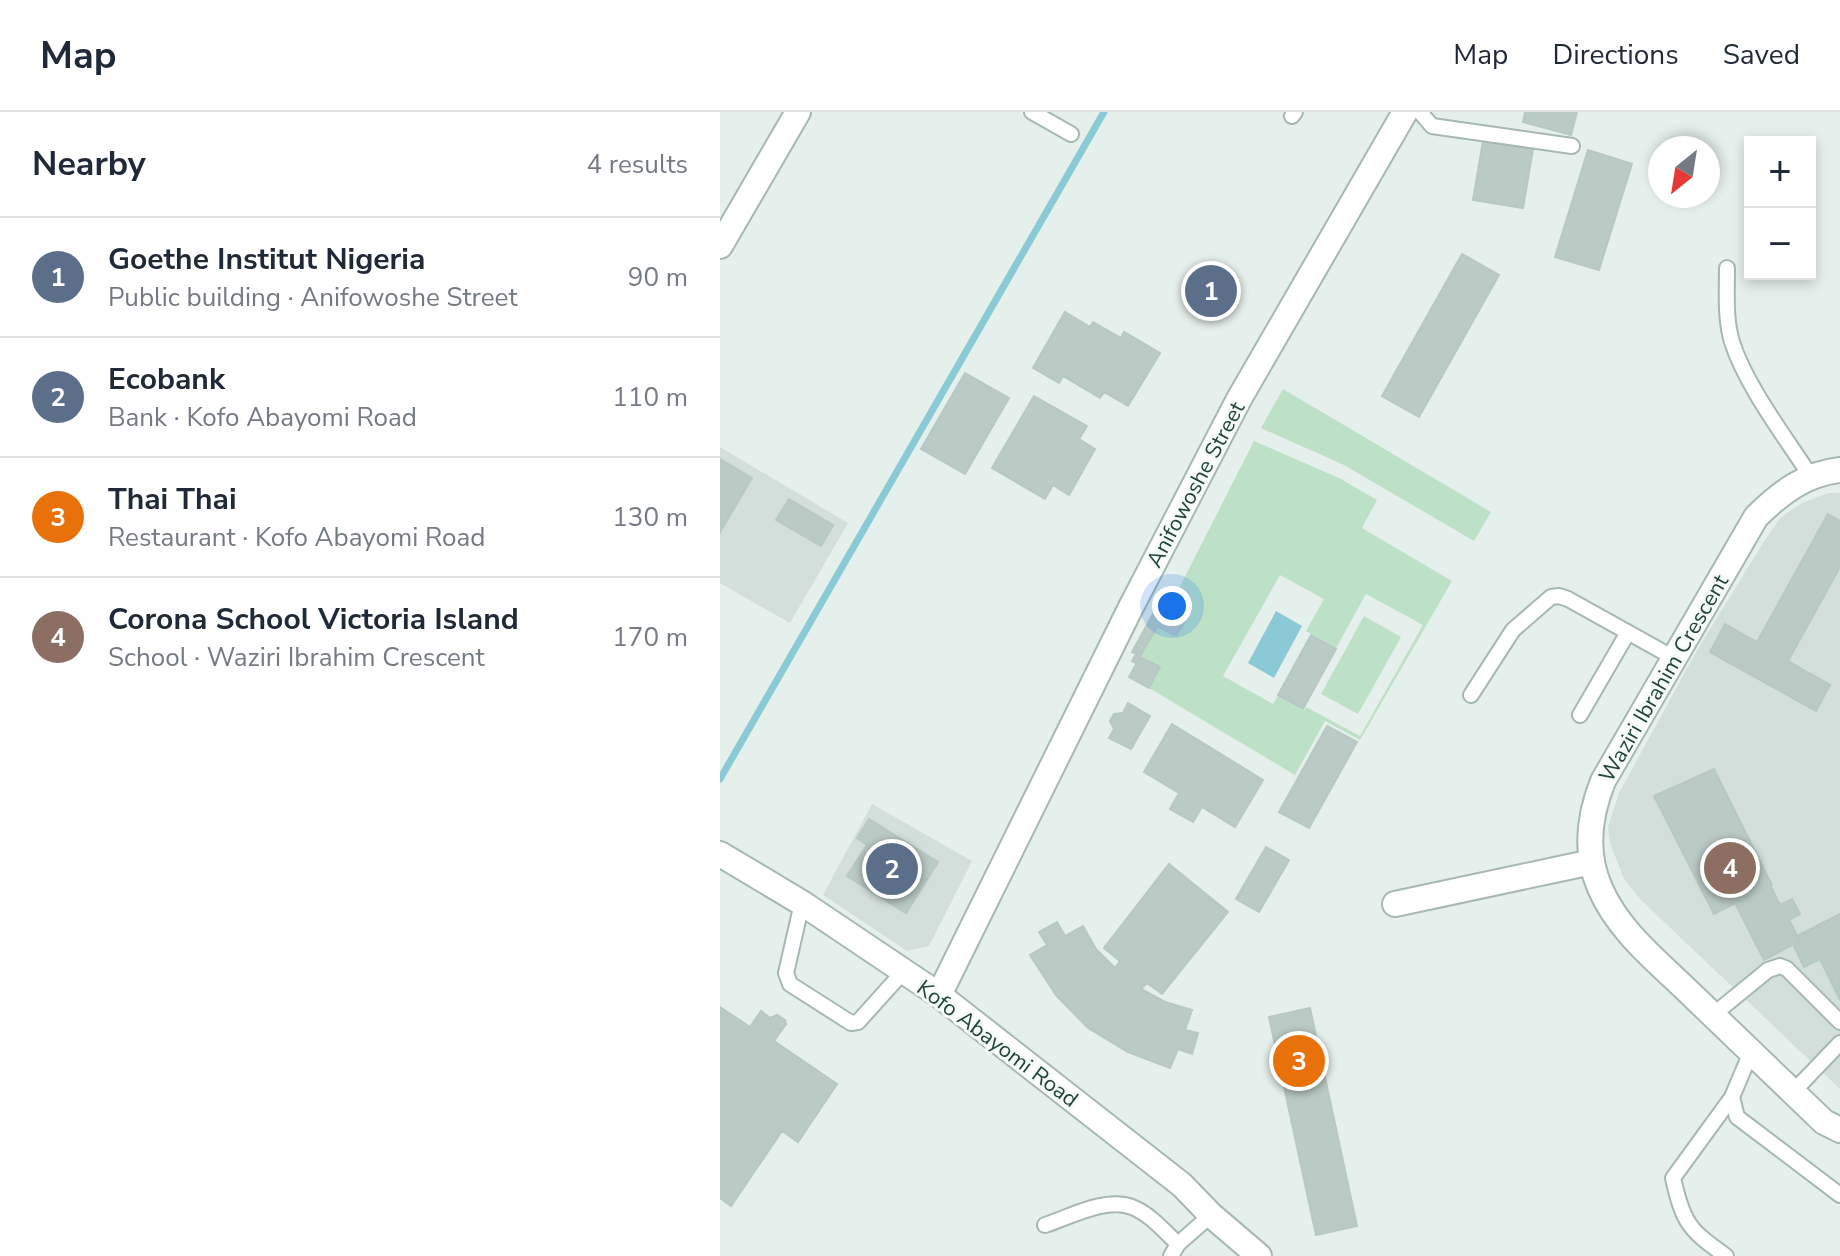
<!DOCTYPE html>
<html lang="en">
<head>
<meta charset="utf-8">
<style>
  body { margin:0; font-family:"Nunito Sans",sans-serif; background:#f2f2f3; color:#1f2937 }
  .controls { position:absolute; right:24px; top:24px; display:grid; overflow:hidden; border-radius:0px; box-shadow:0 4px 12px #0003 }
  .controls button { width:72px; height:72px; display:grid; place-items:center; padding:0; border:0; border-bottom:2px solid #e0e1e3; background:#fff; color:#1f2937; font:40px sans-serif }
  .compass { position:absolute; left:928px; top:24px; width:72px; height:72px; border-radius:50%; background:#fff; box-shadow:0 4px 12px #0003; rotate:210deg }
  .you { position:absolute; left:452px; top:494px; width:28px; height:28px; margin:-20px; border:6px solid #fff; border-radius:50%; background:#1a73e8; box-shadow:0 0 0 12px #1a73e833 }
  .badge { display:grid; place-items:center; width:52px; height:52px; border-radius:50%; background:#7c3aed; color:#fff; font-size:26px; font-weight:700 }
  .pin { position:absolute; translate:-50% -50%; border:4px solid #fff; box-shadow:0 2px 8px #0006 }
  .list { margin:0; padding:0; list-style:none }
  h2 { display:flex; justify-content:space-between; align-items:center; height:104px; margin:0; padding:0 32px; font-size:34px }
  h2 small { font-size:26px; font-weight:400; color:#747a83 }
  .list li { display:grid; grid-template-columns:52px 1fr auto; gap:24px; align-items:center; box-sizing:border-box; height:120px; padding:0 32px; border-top:2px solid #e0e1e3 }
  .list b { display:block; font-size:30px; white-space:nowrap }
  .list p { margin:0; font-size:26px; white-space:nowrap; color:#747a83 }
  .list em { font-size:26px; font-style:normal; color:#747a83 }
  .map { position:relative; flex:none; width:1120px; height:1144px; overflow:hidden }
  header { display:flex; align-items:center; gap:48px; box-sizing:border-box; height:112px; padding:0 40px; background:#fff; border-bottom:2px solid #e0e1e3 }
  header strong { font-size:38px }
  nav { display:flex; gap:44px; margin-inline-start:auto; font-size:28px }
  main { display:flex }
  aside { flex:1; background:#fff }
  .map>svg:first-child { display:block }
  .built { fill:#d3dfda }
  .green { fill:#bde1c7; fill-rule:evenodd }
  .water { fill:#8acad7 }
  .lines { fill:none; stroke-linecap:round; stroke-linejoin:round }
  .stream { stroke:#8acad7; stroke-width:7 }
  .building { fill:#bacac4; stroke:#b6c9c2; stroke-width:2 }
  .service-casing { stroke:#a7b8b2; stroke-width:18 }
  .minor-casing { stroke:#a7b8b2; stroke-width:28 }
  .tertiary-casing { stroke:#a7b8b2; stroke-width:28 }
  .service { stroke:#fff; stroke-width:14 }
  .minor { stroke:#fff; stroke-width:24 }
  .tertiary { stroke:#fff; stroke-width:24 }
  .labels { text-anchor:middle; stroke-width:6; stroke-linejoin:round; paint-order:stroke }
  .street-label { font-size:22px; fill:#22433a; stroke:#f6fbf8 }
</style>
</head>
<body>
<header>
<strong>Map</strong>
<nav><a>Map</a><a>Directions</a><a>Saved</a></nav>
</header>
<main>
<aside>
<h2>Nearby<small>4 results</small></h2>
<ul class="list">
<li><span class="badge" style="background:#5c6f8a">1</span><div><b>Goethe Institut Nigeria</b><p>Public building · Anifowoshe Street</p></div><em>90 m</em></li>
<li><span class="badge" style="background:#5c6f8a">2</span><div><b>Ecobank</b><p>Bank · Kofo Abayomi Road</p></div><em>110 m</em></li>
<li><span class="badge" style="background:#e8710a">3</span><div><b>Thai Thai</b><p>Restaurant · Kofo Abayomi Road</p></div><em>130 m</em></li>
<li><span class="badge" style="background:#8d6e63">4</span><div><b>Corona School Victoria Island</b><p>School · Waziri Ibrahim Crescent</p></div><em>170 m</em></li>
</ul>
</aside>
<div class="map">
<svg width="1120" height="1144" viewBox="0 0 1120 1144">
  <rect width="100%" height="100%" fill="#e5efeb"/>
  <path class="built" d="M0,335L128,411L70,511L0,471Z
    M1109,381H1120V977L922,789L904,767L890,731L888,715L899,681L976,540L1043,431L1060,406L1082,391Z
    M152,692L252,749L209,834L187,839L103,783Z"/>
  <path class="green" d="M563,277L771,400L754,429L624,353L541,316Z
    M534,329L619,366L657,388L642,416L732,469L640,628L605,609L575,663L429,576L440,556L420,545L438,514L456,524L471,499L453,488ZM560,463L604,487L586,519L616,536L646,482L703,513L640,624L586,595L584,599L558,584L553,592L503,564Z
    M644,504L681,525L638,602L601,582Z"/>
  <path class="water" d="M556,499L582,514L554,566L528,551Z"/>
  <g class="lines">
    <path class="stream" d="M0,667L384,0"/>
  </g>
  <path class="building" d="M805,0H857L851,23L803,10Z
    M763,29L813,37L803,96L753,88Z
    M868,38L912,52L879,158L835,145Z
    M742,142L779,163L699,305L662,284Z
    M345,200L370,215L373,210L401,226L404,220L440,241L408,294L384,280L380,286L343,264L339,271L313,256Z
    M245,261L289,286L245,362L201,337Z
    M314,284L367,314L359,327L375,337L349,383L333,373L325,387L272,356Z
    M0,347L32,366L0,420Z
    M69,387L113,413L101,434L56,408Z
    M1108,402L1120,409V455L1068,549L1110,573L1096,599L990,540L1005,512L1037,530Z
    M444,483L471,499L456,524L438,514L443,505L434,500Z
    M434,500L443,505L416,551L412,549L416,542L412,540Z
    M591,523L616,537L583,597L558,583Z
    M420,545L440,555L429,576L409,565Z
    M408,591L430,604L411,637L389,626L394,617L390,609L394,602L403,601Z
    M452,612L543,668L515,715L482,695L473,710L450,697L459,681L424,660Z
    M607,614L637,630L589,716L559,700Z
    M994,657L1052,773L994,802L934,684Z
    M149,707L218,750L186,801L127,764L147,733L137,726Z
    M546,735L569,748L539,800L516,787Z
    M449,752L508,800L442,882L427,871L421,877L445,890L472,898L465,918L478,921L472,942L458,937L450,956L408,940L368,916L336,883L310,843L327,833L319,820L337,810L345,824L363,814L376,837L395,856L400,849L384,836Z
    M1050,773L1060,793L1072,787L1080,802L1069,808L1080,829L1044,848L1015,791Z
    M1120,802V888L1100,847L1084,855L1073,832L1080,829L1077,824Z
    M0,895L30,915L41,899L50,906L57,903L65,908L66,912L54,929L117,972L78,1030L62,1019L11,1094L0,1086Z
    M590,896L637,1114L596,1123L549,905Z"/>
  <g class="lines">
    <g class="service-casing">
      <path id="service" d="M312,0L351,22
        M700,0L712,14L852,34
        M572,4L575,0
        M1007,156C1007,180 1005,207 1012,230C1026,274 1066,326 1091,365
        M751,583L793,518L831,485L839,484L848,487L954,546
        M860,603L907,522
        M82,791L66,861L70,872L131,911L138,910L183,860
        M993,903L1048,858L1060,854L1067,857L1120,910
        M1031,940L1012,985L1017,1005L1120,1083
        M1073,980L1120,931
        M325,1113C350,1105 385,1085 412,1095C430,1102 444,1119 458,1132
        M451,1144L458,1132L491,1103
        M1006,1144C969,1118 963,1111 953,1066L1012,985"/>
    </g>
    <g class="minor-casing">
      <path id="minor" d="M1120,358C1085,362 1060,381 1036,405L883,669C869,704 864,740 880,776C899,821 942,853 976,887C1019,928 1061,969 1104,1010L1120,1018
        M675,792L872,750"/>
    </g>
    <g class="tertiary-casing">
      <path id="tertiary" d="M0,134L78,0
        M0,742L82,791L219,883L462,1073L491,1103L539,1144
        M219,883L410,497L519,287L685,0"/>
    </g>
    <use href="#service" class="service"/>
    <use href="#minor" class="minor"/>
    <use href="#tertiary" class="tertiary"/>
  </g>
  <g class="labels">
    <g class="street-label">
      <text transform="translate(475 372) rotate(-62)" y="8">Anifowoshe Street</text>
      <text transform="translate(943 566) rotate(-60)" y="8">Waziri Ibrahim Crescent</text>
      <text transform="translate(278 931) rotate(37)" y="8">Kofo Abayomi Road</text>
    </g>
  </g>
</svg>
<div class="controls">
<button>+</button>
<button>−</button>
</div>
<svg class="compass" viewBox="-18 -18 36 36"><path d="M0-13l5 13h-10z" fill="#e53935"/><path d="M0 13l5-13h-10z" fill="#747a83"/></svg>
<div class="you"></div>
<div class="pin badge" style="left:491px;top:179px;background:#5c6f8a">1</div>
<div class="pin badge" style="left:172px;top:757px;background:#5c6f8a">2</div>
<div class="pin badge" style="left:579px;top:949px;background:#e8710a">3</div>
<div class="pin badge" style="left:1010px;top:756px;background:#8d6e63">4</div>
</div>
</main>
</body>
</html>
